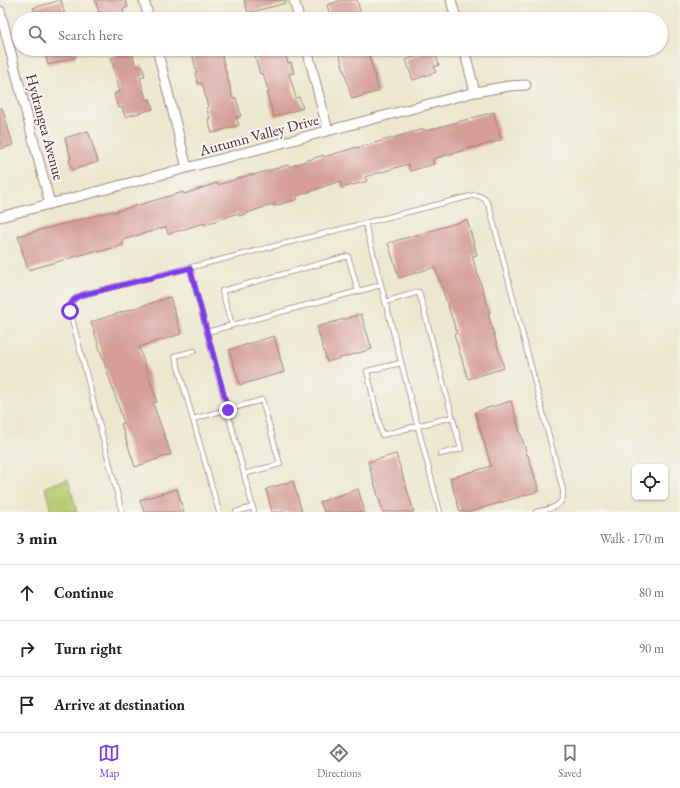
<!DOCTYPE html>
<html lang="en">
<head>
<meta charset="utf-8">
<style>
  body { margin:0; font-family:"EB Garamond",serif; background:#f2f2f2; color:#202124 }
  .controls { position:absolute; right:12px; bottom:12px; display:grid; overflow:hidden; border-radius:6px; box-shadow:0 1px 3px #0004 }
  .controls button { width:36px; height:36px; display:grid; place-items:center; padding:0; border:0; border-bottom:1px solid #e0e0e0; background:#fff; color:#202124; font:20px sans-serif }
  .stop { position:absolute; width:12px; height:12px; margin:-9px; border:3px solid #7c3aed; border-radius:50%; background:#fff }
  .stop.end { background:#7c3aed; border-color:#fff; box-shadow:0 1px 4px #0008 }
  .list { margin:0; padding:0; list-style:none }
  h2 { display:flex; justify-content:space-between; align-items:center; height:52px; margin:0; padding:0 16px; font-size:17px }
  h2 small { font-size:13px; font-weight:400; color:#757577 }
  .list li { display:grid; grid-template-columns:26px 1fr auto; gap:12px; align-items:center; box-sizing:border-box; height:56px; padding:0 16px; border-top:1px solid #e0e0e0 }
  .list b { display:block; font-size:15px; white-space:nowrap }
  .list em { font-size:13px; font-style:normal; color:#757577 }
  .icon { flex:none; width:22px; height:22px; fill:none; stroke:currentColor; stroke-width:2; stroke-linecap:round; stroke-linejoin:round }
  .map { position:relative; flex:none; width:680px; height:512px; overflow:hidden }
  .search { position:absolute; background:#fff; box-shadow:0 1px 3px #0004; left:12px; right:12px; top:12px; height:44px; display:flex; align-items:center; gap:10px; box-sizing:border-box; padding:0 14px; border-radius:22px; color:#757577; font-size:15px }
  .sheet { height:220px; background:#fff }
  nav { display:flex; justify-content:space-around; align-items:center; box-sizing:border-box; height:56px; border-top:1px solid #e0e0e0; background:#fff; font-size:11px; color:#757577 }
  nav a { display:grid; justify-items:center; gap:2px }
  nav .on { color:#7c3aed }
  .map>svg:first-child { display:block }
  .green { fill:#b5cc71; stroke:#80764e }
  .building { fill:#d69e98 }
  .lines { fill:none; stroke-linecap:round; stroke-linejoin:round }
  .lane-casing { stroke:#9b837c; stroke-width:6 }
  .street-casing { stroke:#9b837c; stroke-width:11 }
  .lane { stroke:#fff; stroke-width:4.5 }
  .street { stroke:#fff; stroke-width:9 }
  .route { stroke:#7c3aed; stroke-width:5 }
  .labels { text-anchor:middle; stroke-width:4; stroke-linejoin:round; paint-order:stroke }
  .street-label { font-size:15px; fill:#4a1f2b; stroke:#f6f6f2 }
</style>
</head>
<body>
<div class="map">
<svg width="680" height="512" viewBox="0 0 680 512">
  <rect width="100%" height="100%" fill="#f6f6f2"/>
  <filter id="ink" filterUnits="userSpaceOnUse"><feTurbulence type="fractalNoise" baseFrequency=".025" numOctaves="2"/><feDisplacementMap in="SourceGraphic" scale="8" xChannelSelector="R" yChannelSelector="G"/><feConvolveMatrix kernelMatrix="1 2 1 2 8 2 1 2 1" color-interpolation-filters="sRGB"/></filter>
  <filter id="wash" filterUnits="userSpaceOnUse"><feTurbulence type="fractalNoise" baseFrequency=".012" numOctaves="4" result="noise"/><feDisplacementMap in="SourceGraphic" scale="16" xChannelSelector="R" yChannelSelector="G"/><feGaussianBlur stdDeviation="0.9" result="paint"/><feColorMatrix in="noise" values="0 0 0 0 0 0 0 0 0 0 0 0 0 0 0 0 0 1.4 0 .05"/><feComposite in="paint" operator="in"/></filter>
  <g filter="url(#wash)">
    <rect width="100%" height="100%" fill="#ece7ce"/>
    <path class="green" d="M68,479L77,512H51L45,487Z"/>
    <g id="blocks">
      <path class="building" d="M61,0L66,19H37L33,8Z
        M95,0H125L128,7L123,9L125,19H101Z
        M244,0H286V3L248,13Z
        M342,0H357L362,19H331L327,5Z
        M44,49H74L76,57L48,65Z
        M191,49H220L233,99L236,98L241,116L236,117L239,125L212,133L208,119L210,118L206,108L208,107L202,83L198,84L195,73H197Z
        M284,49L288,63L291,62L294,73L289,74L296,98L299,97L303,108L274,117L267,93H269L263,73L260,74L255,57Z
        M338,49H367L379,91L352,99Z
        M420,49H434L439,65L434,67L436,72L413,80L406,60L422,54Z
        M132,52L136,67L142,65L145,76L140,78L146,100L150,99L153,109L125,117L122,107L118,108L114,94L120,92L111,58Z
        M2,108L13,145L0,149V109Z
        M494,112L501,140L474,148V147L433,159L434,164L410,171L408,164L365,177L367,181L342,188L340,181L297,196L298,199L274,206L273,204L239,216L238,213L204,225V223L168,234L166,227L122,240L123,245L98,252V250L28,270L18,236L113,211L114,212L183,192L184,194L217,183L218,185L252,174L253,175L288,165L289,167L323,155L324,157L357,147V148L424,129L425,131Z
        M88,131L98,162L72,170L69,159H71L65,138Z
        M467,220L477,255L472,256L490,313L488,314L504,368L468,379L454,334L457,333L435,267L399,278L388,243Z
        M170,297L181,334L139,347L157,402L153,403L171,454L135,467L121,424L124,423L91,322Z
        M361,314L372,349L327,362L317,327Z
        M274,336L284,372L240,385L229,350Z
        M511,401L527,455H528L539,491L469,512H460L450,478L491,466L475,412Z
        M396,454L414,512H383L368,462Z
        M293,481L302,512H272L266,489Z
        M177,489L184,512H144L140,500Z
        M358,489L365,512H324L320,502Z"/>
    </g>
  </g>
  <g filter="url(#ink)">
    <use href="#blocks" fill-opacity="0" stroke="#9b837c" stroke-width="1"/>
    <g class="lines">
      <g class="lane-casing">
        <path id="lane" d="M365,223L440,512
          M190,268L254,512
          M385,302L419,292L461,449L440,454
          M232,325L222,291L348,256L358,291
          M207,332L381,285
          M194,351L175,356L219,512
          M401,363L367,371L382,435L452,417
          M193,419L262,400L280,464L244,474
          M122,512L70,311C69,302 74,298 82,295L475,195C484,197 487,200 490,209L563,490C565,508 549,509 536,512
          M236,512L253,507"/>
      </g>
      <g class="street-casing">
        <path id="street" d="M144,0L149,19
          M294,0L299,19
          M451,0L456,19
          M0,11L50,204
          M157,49L187,168
          M307,49L328,131
          M464,49L475,92
          M0,217L475,92L509,86L526,85"/>
      </g>
      <use href="#lane" class="lane"/>
      <use href="#street" class="street"/>
    </g>
  </g>
  <g class="lines" filter="url(#ink)">
    <path class="route" d="M70,311C69,302 74,298 82,295L190,268L228,410"/>
  </g>
  <g class="labels">
    <g class="street-label">
      <text transform="translate(45 127) rotate(75)" y="5">Hydrangea Avenue</text>
      <text transform="translate(259 135) rotate(-15)" y="5">Autumn Valley Drive</text>
    </g>
  </g>
</svg>
<div class="controls">
<button><svg class="icon" aria-label="locate" viewBox="0 0 24 24"><circle cx="12" cy="12" r="6"/><path d="M12 2v4M12 18v4M2 12h4M18 12h4"/></svg></button>
</div>
<div class="stop" style="left:70px;top:311px"></div>
<div class="stop end" style="left:228px;top:410px"></div>
<div class="search"><svg class="icon" aria-label="search" viewBox="0 0 24 24"><circle cx="10" cy="10" r="6"/><path d="M15 15l6 6"/></svg>Search here</div>
</div>
<section class="sheet">
<h2>3 min<small>Walk · 170 m</small></h2>
<ul class="list">
<li><svg class="icon" aria-label="ahead" viewBox="0 0 24 24"><path d="M12 20V5M6 11l6-6 6 6"/></svg><div><b>Continue</b></div><em>80 m</em></li>
<li><svg class="icon" aria-label="right" viewBox="0 0 24 24"><path d="M7 20v-9h11M14 6l5 5-5 5"/></svg><div><b>Turn right</b></div><em>90 m</em></li>
<li><svg class="icon" aria-label="arrive" viewBox="0 0 24 24"><path d="M6 21V4h12l-3 4 3 4H6"/></svg><div><b>Arrive at destination</b></div></li>
</ul>
</section>
<nav>
<a class="on"><svg class="icon" aria-label="map" viewBox="0 0 24 24"><path d="M3 6l6-2 6 2 6-2v14l-6 2-6-2-6 2zM9 4v14M15 6v14"/></svg>Map</a>
<a><svg class="icon" aria-label="directions" viewBox="0 0 24 24"><path d="M12 3l9 9-9 9-9-9zM9 14v-3h6M13 9l2 2-2 2"/></svg>Directions</a>
<a><svg class="icon" aria-label="saved" viewBox="0 0 24 24"><path d="M7 4h10v16l-5-4-5 4z"/></svg>Saved</a>
</nav>
</body>
</html>
